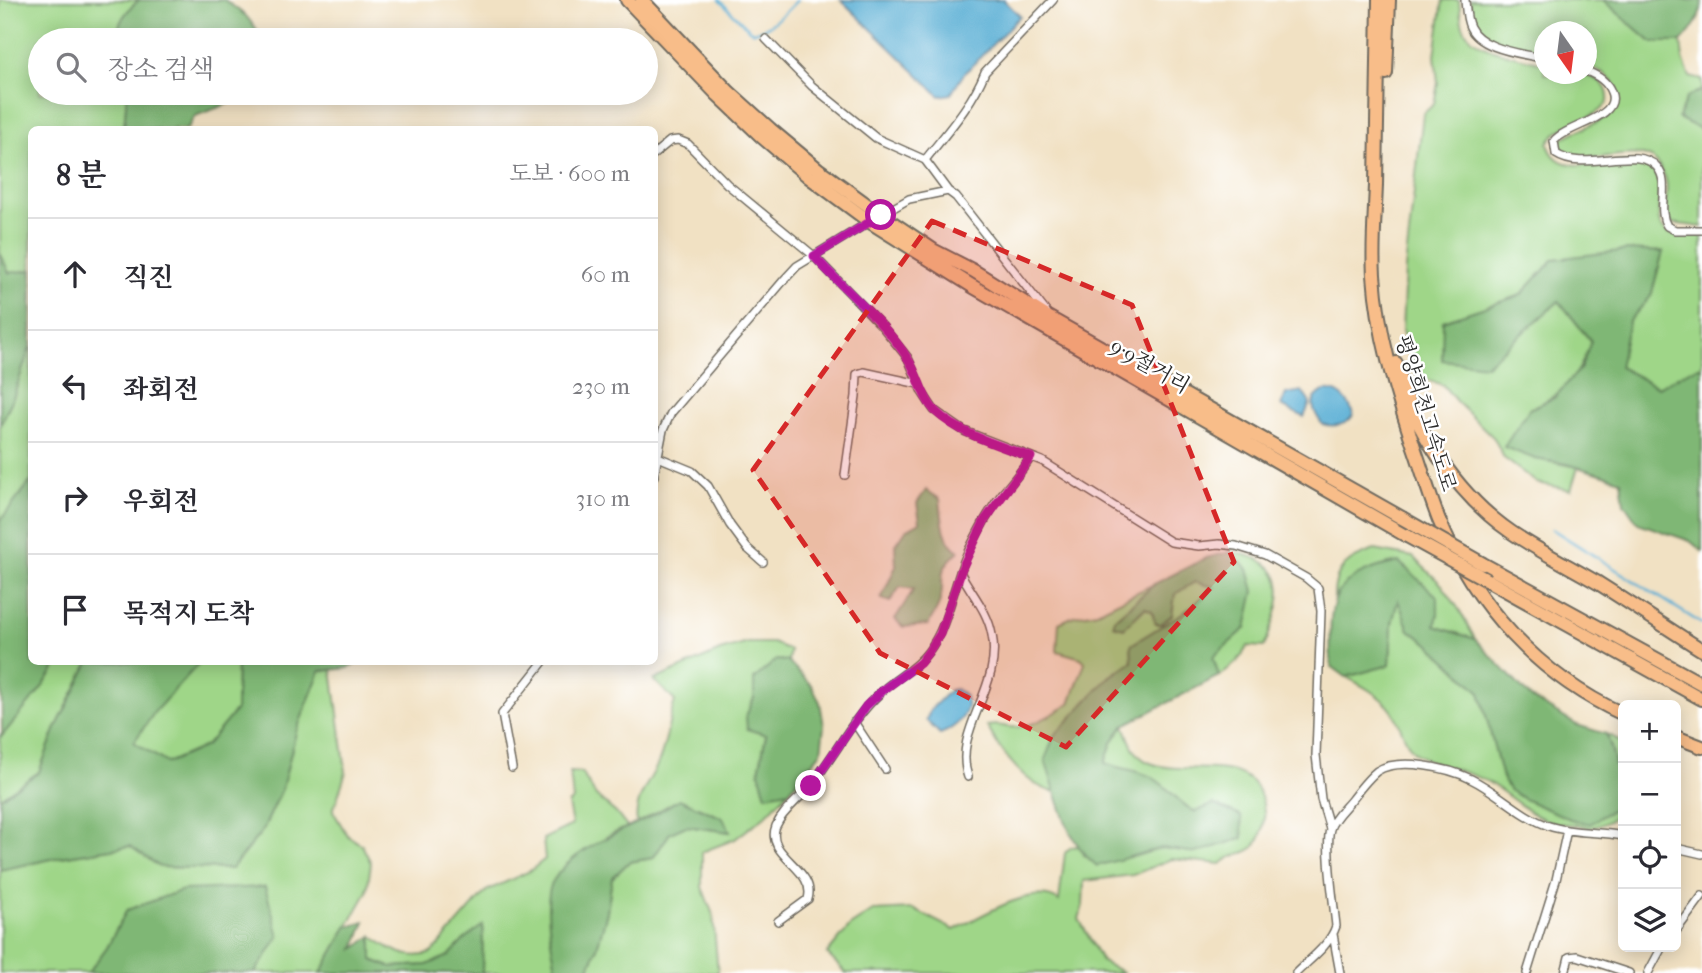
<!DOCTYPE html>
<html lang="ko">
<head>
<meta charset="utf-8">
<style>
  body { margin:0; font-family:"IM FELL French Canon","Noto Serif KR",serif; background:#f2f2f3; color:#2b2b33 }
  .controls { position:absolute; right:21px; bottom:21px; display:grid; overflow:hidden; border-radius:10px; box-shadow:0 4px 18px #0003 }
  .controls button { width:63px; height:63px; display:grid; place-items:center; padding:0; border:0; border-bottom:2px solid #e1e1e2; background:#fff; color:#2b2b33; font:35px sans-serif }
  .compass { position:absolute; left:1534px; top:21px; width:63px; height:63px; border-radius:50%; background:#fff; box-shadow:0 4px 18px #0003; rotate:166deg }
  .stop { position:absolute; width:21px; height:21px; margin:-16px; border:5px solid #b5179e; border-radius:50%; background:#fff }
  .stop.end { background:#b5179e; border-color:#fff; box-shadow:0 2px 7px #0008 }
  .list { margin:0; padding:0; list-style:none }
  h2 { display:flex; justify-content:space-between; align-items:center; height:91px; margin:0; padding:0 28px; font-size:30px }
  h2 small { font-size:23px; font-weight:400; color:#7c7c81 }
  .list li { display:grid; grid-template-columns:46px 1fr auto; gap:21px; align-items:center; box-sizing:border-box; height:112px; padding:0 28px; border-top:2px solid #e1e1e2 }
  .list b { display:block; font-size:26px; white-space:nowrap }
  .list em { font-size:23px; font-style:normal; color:#7c7c81 }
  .icon { flex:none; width:38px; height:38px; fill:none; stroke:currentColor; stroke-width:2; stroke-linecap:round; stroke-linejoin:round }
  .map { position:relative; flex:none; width:1702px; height:973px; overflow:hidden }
  .search { position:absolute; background:#fff; box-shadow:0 4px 18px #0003; left:28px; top:28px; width:630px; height:77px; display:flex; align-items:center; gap:18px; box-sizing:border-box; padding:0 24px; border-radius:38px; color:#7c7c81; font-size:26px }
  .panel { position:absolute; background:#fff; box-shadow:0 4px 18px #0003; left:28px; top:126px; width:630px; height:539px; border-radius:10px }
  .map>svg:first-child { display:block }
  .green { fill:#9fd688; stroke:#65805a; stroke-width:2 }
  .forest { fill:#7fb774; stroke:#557150; stroke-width:2 }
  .water { fill:#58aed4; stroke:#426c80; stroke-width:2 }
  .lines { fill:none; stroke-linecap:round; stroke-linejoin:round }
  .stream { stroke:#58aed4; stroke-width:2.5 }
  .street-casing { stroke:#706b60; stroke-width:10 }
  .highway-casing { stroke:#706b60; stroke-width:16 }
  .street { stroke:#fff; stroke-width:7 }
  .highway { stroke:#f8bd89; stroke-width:12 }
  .highway-bridge-casing { stroke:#706b60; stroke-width:16; stroke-linecap:butt }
  .highway-bridge { stroke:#f8bd89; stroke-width:12 }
  .route { stroke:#b5179e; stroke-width:9 }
  .marked { fill:#d62828; fill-opacity:0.2; stroke:#d62828; stroke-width:5; stroke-dasharray:14 9; stroke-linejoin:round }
  .labels { text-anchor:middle; stroke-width:5; stroke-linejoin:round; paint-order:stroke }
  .street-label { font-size:21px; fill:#2b2b2b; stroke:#fff }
</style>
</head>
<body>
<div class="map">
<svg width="1702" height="973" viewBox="0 0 1702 973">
  <rect width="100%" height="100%" fill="#fff"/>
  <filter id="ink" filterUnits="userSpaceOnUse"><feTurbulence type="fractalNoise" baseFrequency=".0143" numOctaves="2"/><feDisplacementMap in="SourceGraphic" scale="14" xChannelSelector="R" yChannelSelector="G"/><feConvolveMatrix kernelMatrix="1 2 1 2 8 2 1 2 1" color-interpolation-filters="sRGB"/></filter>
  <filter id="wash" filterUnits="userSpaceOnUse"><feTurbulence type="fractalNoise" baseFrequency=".00686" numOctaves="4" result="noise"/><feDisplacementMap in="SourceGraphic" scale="28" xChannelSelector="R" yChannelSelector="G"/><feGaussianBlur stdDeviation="1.57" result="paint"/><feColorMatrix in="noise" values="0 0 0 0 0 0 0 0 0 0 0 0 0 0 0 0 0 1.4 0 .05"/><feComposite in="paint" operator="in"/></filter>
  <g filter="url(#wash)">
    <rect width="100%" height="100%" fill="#f1e1c3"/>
    <path class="green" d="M0,0H139C125,12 118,22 116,40H40V93H127L124,129L32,130L31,270L9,273L0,253Z
      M1443,0H1459C1460,9 1460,20 1464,28C1472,50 1523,58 1544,63V74C1566,74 1611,69 1608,102C1593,123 1560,121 1548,143C1558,185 1618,152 1644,164C1675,178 1644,225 1670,233C1679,236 1692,235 1702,235V366L1686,372L1658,387L1619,367L1629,321L1651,296L1663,251L1554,259L1521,295L1443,321L1486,365L1559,301L1591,342C1577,379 1566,393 1529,409L1535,459L1578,467L1571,490L1537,483L1504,458L1494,438L1456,401L1443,385L1416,375L1402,331L1405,269L1423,114L1434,104L1438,83L1435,55Z
      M1470,0H1603L1651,42H1681L1683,59L1690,77L1702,80V90L1687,97L1678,118L1702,130V227L1671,223C1660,203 1673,188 1662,171C1658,163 1651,156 1642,155C1615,152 1585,165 1560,151L1558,142C1576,126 1620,124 1617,93C1615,77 1599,72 1587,65L1586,32H1544V53C1520,47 1492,44 1473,27Z
      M31,344V481L0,521V426L13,398Z
      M1375,550L1413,557L1442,585L1460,611L1475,639L1435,626L1438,614L1416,578L1399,562C1372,567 1352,575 1334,597C1334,568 1349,558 1375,550Z
      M1230,552C1297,561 1283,599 1264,647L1248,646L1237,662L1219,676L1213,657L1246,628L1248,569Z
      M1194,581L1215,587L1193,607L1132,645V661L1109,677L1045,760L1056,792C1027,788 1000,751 987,726C999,724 1000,726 1010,727C1031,729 1052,714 1070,704L1085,662L1081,658L1057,651L1059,623L1074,616L1097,612L1156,583L1115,619L1124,627L1145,608L1172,615L1175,594Z
      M1398,599L1409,630L1427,642L1480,692L1501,774L1621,792C1615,772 1615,752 1606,734L1623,742V804C1615,820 1606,824 1589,828C1578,822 1564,826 1552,822C1527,814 1510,795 1488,782C1467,770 1436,767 1417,754C1405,745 1401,725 1393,712C1382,696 1363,686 1346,677L1390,665L1392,623Z
      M748,643H773L790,650L788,661L776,660L746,716L766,735L759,771L766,794L789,791L765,816L735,839L702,852V887L713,915L718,973H587L596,951L607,912L612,878L629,862L653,858L670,833L686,826L729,832L723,818L679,799L637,823C633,799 651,781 659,761C667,742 668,721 675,701L654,680L720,651Z
      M59,662H89L56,728L39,772L0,798V735L41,689Z
      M200,662H237L236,710L206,746L167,763L133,742L156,710Z
      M332,670L346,772L333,811L347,835L362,845L371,863L367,892L321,973H255L279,936L127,910L107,947L88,973H0V870L61,857L130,846L160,867L231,869L263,830L282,789L296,732L320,671Z
      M1124,725C1129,738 1133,754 1146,761C1183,781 1258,746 1264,811C1265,821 1262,839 1254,847C1245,855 1232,853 1221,864L1171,859L1133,875L1084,881L1083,905L1079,919L1102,962L1124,973H846L827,954L850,926L873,911L913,909L954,930C978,918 1034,882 1059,901L1065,853L1071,847L1079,846L1084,856L1133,857L1162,848L1196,853L1213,804L1196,812C1180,805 1169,787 1153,778C1139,770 1120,768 1105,764L1112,742Z
      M570,772L582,773L596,796L616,813L627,827L606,837L557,971L561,973H482L483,927L464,940L449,956L427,965L390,967L372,960V936C389,950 410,961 432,953L486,891L530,871L545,859L543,839L572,825L568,804L573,800Z"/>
    <path class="forest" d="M139,0H225L246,16L265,40H116C118,22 125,12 139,0Z
      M1603,0H1702C1702,17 1693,30 1681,42H1651Z
      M1702,90V130L1678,118L1687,97Z
      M127,93H245L241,99L195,116L187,129H124Z
      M1628,250L1663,252L1651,296L1629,321L1619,367L1658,387L1686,372L1702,366V551L1690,541L1638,523L1624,503L1621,480L1567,464L1535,459L1504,447L1529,409L1554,398L1581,368L1591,341L1559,301L1486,365L1442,360L1443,321L1521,295L1554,259Z
      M0,253L9,273L32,270L31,344L13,398L0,426Z
      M31,481L32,662H59L41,689L2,736L0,521Z
      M926,490L940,499C942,516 942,542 959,551C932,575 948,578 939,604C937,611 931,618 928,625L903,627L895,619L914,589L900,587L890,602L881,599L896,566L895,546L906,530L920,522L917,503Z
      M1230,552L1248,569L1254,591L1246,628L1213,657L1219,676L1124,725L1112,742L1105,763C1120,769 1139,770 1153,778C1169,787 1179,805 1196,812L1213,804L1241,816L1243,838L1196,853L1162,848L1097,866C1066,843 1057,795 1045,760L1054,736L1109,677L1132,662L1131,645L1192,607L1214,587L1195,582L1175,594L1172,615L1161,624H1155L1152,611L1145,608L1124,628L1113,625L1115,619L1156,583L1206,558Z
      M1399,562L1438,597V614L1435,626L1475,639L1531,698L1577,725L1606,734C1615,752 1615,772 1621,791L1614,808L1590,824L1570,819L1526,800L1509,790L1501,774L1480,692L1427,642L1409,630L1398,600L1392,623L1390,665L1346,677L1331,666C1329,600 1327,577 1399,562Z
      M776,660L788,661L811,685L820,702L824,726L821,752L789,791L766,795L759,772L766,735L747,729L746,716L754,698V679Z
      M89,662H200L156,710L134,742L167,763L206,746L236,710L237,662H357L348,668L320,671L296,732L282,789L263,830L231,869L160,867L130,846L61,857L0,870V798L39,772L56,728Z
      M679,799L723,818L730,832L686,826L670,833L653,858L629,862L612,878L607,912L596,951L587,973H561L557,971C552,950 542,899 553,881C572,849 621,832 651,816C661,811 670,805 679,799Z
      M265,887L279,936L255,973H88L107,947L127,910L183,890Z
      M365,922L354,949L372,936V960L390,967L427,965L449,956L464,940L483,925L482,973H321L347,927Z"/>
    <path class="water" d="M841,0H1004L1020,16L963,75L951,94L940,96Z
      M1302,391L1310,403L1304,417L1281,406L1286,394Z
      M1324,391C1339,389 1350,401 1353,415C1347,426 1333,427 1322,424C1313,411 1307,400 1324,391Z
      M956,689C981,702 959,728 940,734L926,720L931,709L950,690Z"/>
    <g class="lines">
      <path class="stream" d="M719,0L752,32C770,30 785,12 797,0
        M1552,529L1702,624"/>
    </g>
  </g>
  <g filter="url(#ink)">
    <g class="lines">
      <g class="street-casing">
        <path id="street" d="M1465,0C1466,9 1466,19 1470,27C1481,50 1522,53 1544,59
          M766,39L812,86L876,138L925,160L948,191
          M1586,71C1597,75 1607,81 1611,92C1622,118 1566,125 1554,141L1556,154C1584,173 1637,144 1657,167C1671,184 1656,208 1667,226L1675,230H1702
          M654,154L670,141L678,140L688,144L727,184L814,256L881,325L908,358L922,392L934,410L964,431L1042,461L1171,542L1199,546L1219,544L1236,546L1265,555L1306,578L1318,588L1321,611L1316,755L1321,799L1330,829
          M925,160C947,132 972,105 985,72L1053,0
          M881,215L909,199L948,191L956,197L1047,313
          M658,457L692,471L708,486L730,525L747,548L763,562
          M845,475L856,396L857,374L864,372L919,384
          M654,476L663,430L671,413L784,280L797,266L871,221
          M960,572C971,593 988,611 992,635C1003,687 952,730 968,777
          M854,722L885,769
          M512,768L502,714L543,662
          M1676,848L1702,854
          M778,921L808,899C817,869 764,856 776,826C783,810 799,800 810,786C835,756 851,720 880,693C895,678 915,670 928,652C950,623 952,587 967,554C977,534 988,512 1002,494C1012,482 1022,471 1031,457
          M1676,931L1702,896
          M1333,934L1340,973
          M1296,973C1310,959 1330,945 1336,926C1334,905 1325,847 1330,829C1333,818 1345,808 1352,799C1359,790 1368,778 1377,771C1399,757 1449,768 1471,779C1498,792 1520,816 1549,826C1573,834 1599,831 1623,836
          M1527,973L1556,880L1567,830
          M1565,973L1569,957L1577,956L1629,973
          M1648,973L1662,947"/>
      </g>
      <g class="highway-casing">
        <path id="highway" d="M627,0L718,95L762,137L809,177L870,222L972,286L1407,536
          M642,0L729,92L770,129L818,169L881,215L933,250L974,271L1044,315L1402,518
          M1379,0C1378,62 1377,123 1376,185C1375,215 1372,246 1374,275C1378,334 1395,389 1413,444C1422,469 1429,495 1439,520C1474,605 1539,676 1623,714
          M1386,73L1389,0
          M1396,363C1411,426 1457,495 1511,532C1539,551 1569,566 1598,583C1633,605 1667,628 1702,650
          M1483,564L1702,684
          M1487,580L1702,699
          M1676,737L1702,747"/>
      </g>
      <use href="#street" class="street"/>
      <use href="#highway" class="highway"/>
      <g class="highway-bridge-casing">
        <path id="highway-bridge" d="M1402,518L1483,564
          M1407,536L1487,580"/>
      </g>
      <use href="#highway-bridge" class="highway-bridge"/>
    </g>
  </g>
  <g class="lines" filter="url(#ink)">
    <path class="route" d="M811,786L866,706L883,690L920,663L929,651L940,634L962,568L985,520L1031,457C1000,446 959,434 935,411C921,396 919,375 908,359C886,323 843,289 814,256L881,215"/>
  </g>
  <path class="marked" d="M932,221L1132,305L1234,562L1066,747L880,653L753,470Z"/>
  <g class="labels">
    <g class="street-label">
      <text transform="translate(1150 366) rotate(30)" y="7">9·9절거리</text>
      <text transform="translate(1426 413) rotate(73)" y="7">평양희천고속도로</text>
    </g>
  </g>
</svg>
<div class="controls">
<button>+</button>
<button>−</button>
<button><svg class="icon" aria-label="locate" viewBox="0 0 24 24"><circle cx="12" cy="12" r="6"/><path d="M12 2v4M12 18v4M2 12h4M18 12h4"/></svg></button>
<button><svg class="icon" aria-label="layers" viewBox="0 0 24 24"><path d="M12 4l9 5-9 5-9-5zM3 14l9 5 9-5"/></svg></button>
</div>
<svg class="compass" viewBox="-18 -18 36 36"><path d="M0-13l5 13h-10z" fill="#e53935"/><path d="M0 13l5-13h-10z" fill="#7c7c81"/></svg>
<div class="stop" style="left:881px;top:215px"></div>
<div class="stop end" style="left:811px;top:786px"></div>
<div class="search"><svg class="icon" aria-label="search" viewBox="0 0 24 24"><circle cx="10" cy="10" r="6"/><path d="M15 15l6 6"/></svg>장소 검색</div>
<section class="panel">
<h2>8 분<small>도보 · 600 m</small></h2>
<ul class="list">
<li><svg class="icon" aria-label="ahead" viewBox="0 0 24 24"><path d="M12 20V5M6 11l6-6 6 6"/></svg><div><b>직진</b></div><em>60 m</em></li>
<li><svg class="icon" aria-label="left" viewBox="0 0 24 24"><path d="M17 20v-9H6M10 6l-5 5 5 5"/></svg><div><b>좌회전</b></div><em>230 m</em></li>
<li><svg class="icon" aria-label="right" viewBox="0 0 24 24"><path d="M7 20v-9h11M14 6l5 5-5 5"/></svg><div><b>우회전</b></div><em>310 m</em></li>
<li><svg class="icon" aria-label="arrive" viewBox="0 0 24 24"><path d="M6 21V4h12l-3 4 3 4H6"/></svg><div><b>목적지 도착</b></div></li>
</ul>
</section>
</div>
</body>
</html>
